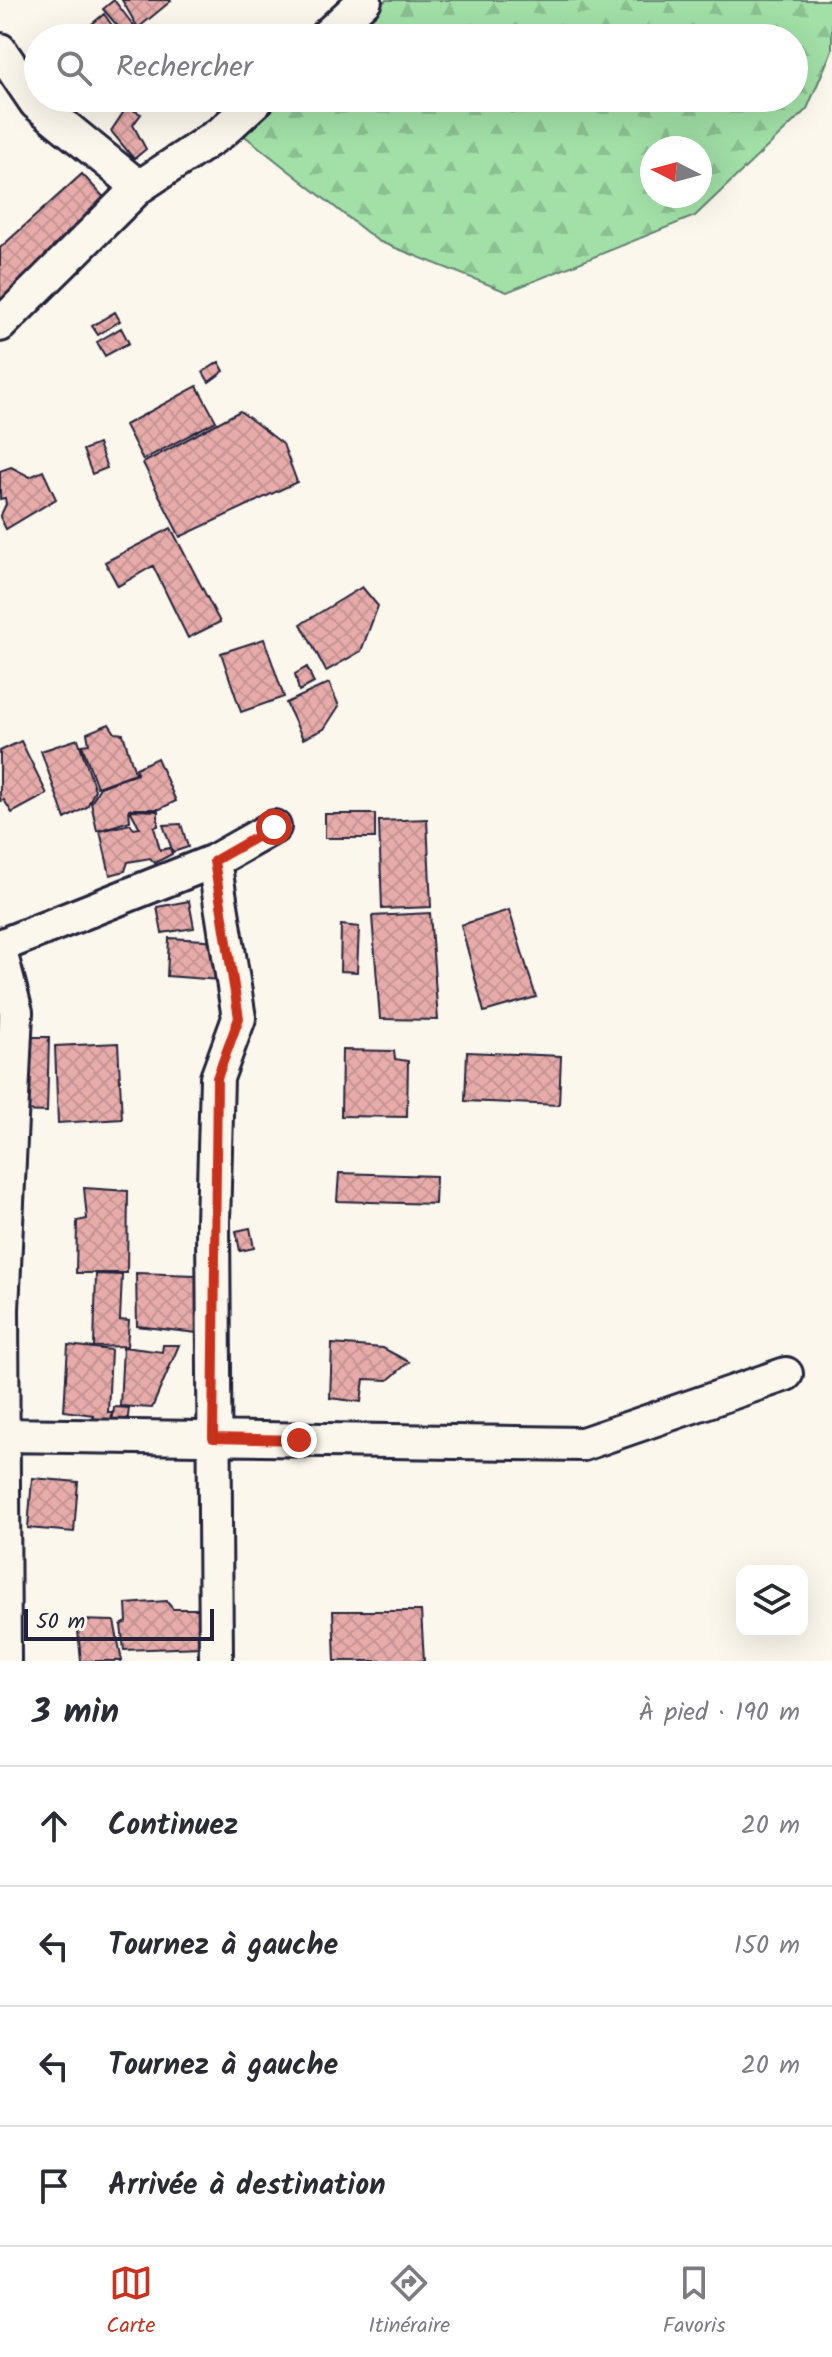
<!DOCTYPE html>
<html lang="fr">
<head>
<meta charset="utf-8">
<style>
  body { margin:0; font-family:Kalam,sans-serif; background:#f7f7f7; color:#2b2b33 }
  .controls { position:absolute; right:24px; bottom:24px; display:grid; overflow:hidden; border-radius:16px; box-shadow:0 8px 32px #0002 }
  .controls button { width:72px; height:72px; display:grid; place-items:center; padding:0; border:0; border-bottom:2px solid #e1e1e2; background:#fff; color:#2b2b33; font:40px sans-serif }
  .compass { position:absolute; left:640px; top:136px; width:72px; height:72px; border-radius:50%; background:#fff; box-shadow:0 8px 32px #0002; rotate:276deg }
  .scale { position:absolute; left:24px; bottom:20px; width:190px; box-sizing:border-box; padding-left:8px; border:4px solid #22223b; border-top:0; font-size:22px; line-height:28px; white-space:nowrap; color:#22223b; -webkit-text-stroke:6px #fbf7ec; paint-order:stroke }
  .stop { position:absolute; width:24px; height:24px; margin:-18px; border:6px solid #c8321e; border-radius:50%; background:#fff }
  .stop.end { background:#c8321e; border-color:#fff; box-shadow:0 2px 8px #0008 }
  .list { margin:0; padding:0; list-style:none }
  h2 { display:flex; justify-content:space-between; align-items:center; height:104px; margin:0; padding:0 32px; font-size:34px }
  h2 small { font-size:26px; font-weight:400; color:#7c7c81 }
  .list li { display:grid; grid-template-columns:52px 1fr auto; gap:24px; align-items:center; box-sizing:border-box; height:120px; padding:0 32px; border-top:2px solid #e1e1e2 }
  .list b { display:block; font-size:30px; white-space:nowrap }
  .list em { font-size:26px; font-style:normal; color:#7c7c81 }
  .icon { flex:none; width:44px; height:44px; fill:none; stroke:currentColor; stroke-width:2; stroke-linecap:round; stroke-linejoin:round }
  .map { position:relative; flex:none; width:832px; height:1661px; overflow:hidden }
  .search { position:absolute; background:#fff; box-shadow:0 8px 32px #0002; left:24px; right:24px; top:24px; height:88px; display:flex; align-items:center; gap:20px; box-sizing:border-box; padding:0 28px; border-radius:44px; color:#7c7c81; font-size:30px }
  .sheet { height:584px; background:#fff }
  nav { display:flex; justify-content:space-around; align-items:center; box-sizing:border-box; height:112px; border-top:2px solid #e1e1e2; background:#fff; font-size:22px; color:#7c7c81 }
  nav a { display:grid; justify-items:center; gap:4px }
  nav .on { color:#c8321e }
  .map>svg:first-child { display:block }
  .forest { fill:url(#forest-firs); stroke:#628171; stroke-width:2; fill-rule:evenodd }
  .building { fill:url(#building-cross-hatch); stroke:#22223b; stroke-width:2 }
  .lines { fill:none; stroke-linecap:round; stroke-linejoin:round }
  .minor-casing { stroke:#22223b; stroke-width:38 }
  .minor { stroke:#fbf7ec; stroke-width:32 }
  .route { stroke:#c8321e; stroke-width:10 }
</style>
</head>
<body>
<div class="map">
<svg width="832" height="1661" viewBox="0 0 832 1661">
  <defs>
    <pattern id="forest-firs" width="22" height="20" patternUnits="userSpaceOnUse" patternTransform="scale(2)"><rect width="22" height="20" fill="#a2e0a7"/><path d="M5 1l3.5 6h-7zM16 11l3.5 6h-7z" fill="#8bc091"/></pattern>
    <pattern id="building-cross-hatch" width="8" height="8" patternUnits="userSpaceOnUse" patternTransform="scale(2)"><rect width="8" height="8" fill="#e7acaa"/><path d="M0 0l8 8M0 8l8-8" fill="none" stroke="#c69493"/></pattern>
  </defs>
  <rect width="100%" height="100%" fill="#fbf7ec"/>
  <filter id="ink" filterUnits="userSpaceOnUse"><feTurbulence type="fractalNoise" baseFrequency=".0125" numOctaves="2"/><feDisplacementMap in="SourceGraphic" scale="16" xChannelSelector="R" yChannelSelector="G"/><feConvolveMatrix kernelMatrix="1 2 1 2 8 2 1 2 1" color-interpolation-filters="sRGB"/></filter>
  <g filter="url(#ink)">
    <path class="forest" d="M386,0H832V50L807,109L695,216L507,292L378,241L237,130L274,98H794V38H342ZM652,148H700V196H652Z"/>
    <path class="building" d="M114,0L137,30L128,38L103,9Z
      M122,0H170L171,1L138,28Z
      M104,14L121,38H75Z
      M127,107L141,114L133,125L146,149L134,159L111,131Z
      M82,174L112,206L0,308V248Z
      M115,312L120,321L98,335L92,326Z
      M121,328L129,343L105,356L97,342Z
      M219,362L224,371L209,382L203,372Z
      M197,386L216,421L143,460L125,425Z
      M240,411L283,444L297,482L180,537L143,463Z
      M98,444L107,468L92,474L83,450Z
      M11,467L30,477L43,471L56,499L6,529L0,517L6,504L5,498L0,499V471Z
      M171,528L220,622L188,638L153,566L118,586L105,562Z
      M362,587L378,606L361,651L326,671L301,624Z
      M264,639L284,697L241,712L221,653Z
      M307,667L314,683L299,691L295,674Z
      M329,683L339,706L324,729L303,739L286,703Z
      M109,724L115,733L123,734L135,773L97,787L82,745L89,744L87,733Z
      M78,739L95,790L87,807L65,819L41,751Z
      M21,741L47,794L12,813L4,800L0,801V751Z
      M157,758L176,801L160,809H129L130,821L97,831L91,803L100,787L137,774L136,768Z
      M130,810L158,811V826L154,827L160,850L170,848L172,854L155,863L150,858L128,862L125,871L110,875L100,831L130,824L134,829L140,828Z
      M325,814H375V838H325Z
      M427,819L431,907L382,909L379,821Z
      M181,824L188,847L173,852L163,825Z
      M189,901L194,928L162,933L157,907Z
      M509,910L536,997L484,1012L461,925Z
      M430,913L438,1020L380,1019L372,916Z
      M341,925L359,927L357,972L340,971Z
      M169,938L222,941L219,980L167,976Z
      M22,1037H49L47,1112L20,1111Z
      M118,1043L122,1119L58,1123L55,1046Z
      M342,1050L394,1051L395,1059L408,1061L407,1117L341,1116Z
      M467,1052L561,1056L559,1105L465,1101Z
      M339,1173L436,1176L435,1204L337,1201Z
      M84,1188L128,1191L127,1273H76L77,1221L87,1219Z
      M250,1228L254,1248L240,1251L236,1231Z
      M136,1273L196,1275L198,1333L137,1326Z
      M96,1274L122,1275L120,1320L129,1321L127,1346L94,1347Z
      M332,1344L383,1348L409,1362L388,1380L364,1379L361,1402L330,1398Z
      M68,1345L111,1350L108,1412H112L111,1423L94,1422L93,1415L64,1411Z
      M163,1345H179L152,1408L120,1406L123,1347L162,1352Z
      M114,1407L129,1408L127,1425L112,1423Z
      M32,1478L78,1482L74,1532L28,1528Z
      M166,1601L173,1609H200L201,1647L124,1650L121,1625L127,1622L126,1604Z
      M333,1611H421L424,1661H335Z
      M77,1620L114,1621L122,1661H81Z"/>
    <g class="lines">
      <g class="minor-casing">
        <path id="minor" d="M324,38L365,0
          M0,50L36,103L139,187
          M0,325L139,187L222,132L259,98
          M214,861L239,1018L217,1078L213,1222L216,1661
          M0,946L214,861L274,827
          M0,951L16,1012L2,1309L4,1661
          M3,1435L583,1444L786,1374"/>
      </g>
      <use href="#minor" class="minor"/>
    </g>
  </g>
  <g class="lines" filter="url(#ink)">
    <path class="route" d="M274,827L214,861L239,1018L217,1078L213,1438L299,1440"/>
  </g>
</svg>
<div class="controls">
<button><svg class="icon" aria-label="layers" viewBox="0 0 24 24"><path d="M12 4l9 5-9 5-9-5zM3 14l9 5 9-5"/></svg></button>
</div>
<svg class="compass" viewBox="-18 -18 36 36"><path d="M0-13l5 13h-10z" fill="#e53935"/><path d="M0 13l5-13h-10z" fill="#7c7c81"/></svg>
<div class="scale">50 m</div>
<div class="stop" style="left:274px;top:827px"></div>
<div class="stop end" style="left:299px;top:1440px"></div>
<div class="search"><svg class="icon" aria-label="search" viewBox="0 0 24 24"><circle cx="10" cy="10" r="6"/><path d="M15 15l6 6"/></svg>Rechercher</div>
</div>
<section class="sheet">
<h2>3 min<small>À pied · 190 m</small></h2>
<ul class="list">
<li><svg class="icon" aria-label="ahead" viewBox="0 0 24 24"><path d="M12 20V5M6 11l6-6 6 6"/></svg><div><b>Continuez</b></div><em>20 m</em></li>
<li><svg class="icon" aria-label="left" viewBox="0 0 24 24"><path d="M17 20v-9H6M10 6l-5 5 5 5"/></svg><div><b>Tournez à gauche</b></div><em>150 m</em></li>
<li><svg class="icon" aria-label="left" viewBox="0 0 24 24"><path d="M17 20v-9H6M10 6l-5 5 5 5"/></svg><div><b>Tournez à gauche</b></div><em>20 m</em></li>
<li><svg class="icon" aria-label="arrive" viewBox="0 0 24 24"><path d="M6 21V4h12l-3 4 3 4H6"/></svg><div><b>Arrivée à destination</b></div></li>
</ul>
</section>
<nav>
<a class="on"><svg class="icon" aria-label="map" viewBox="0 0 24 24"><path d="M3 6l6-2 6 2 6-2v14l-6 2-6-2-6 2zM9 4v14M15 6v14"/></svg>Carte</a>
<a><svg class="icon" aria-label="directions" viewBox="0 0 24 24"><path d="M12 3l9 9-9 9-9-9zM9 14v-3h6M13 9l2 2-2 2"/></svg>Itinéraire</a>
<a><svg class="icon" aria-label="saved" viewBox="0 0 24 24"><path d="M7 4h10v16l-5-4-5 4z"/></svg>Favoris</a>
</nav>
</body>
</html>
